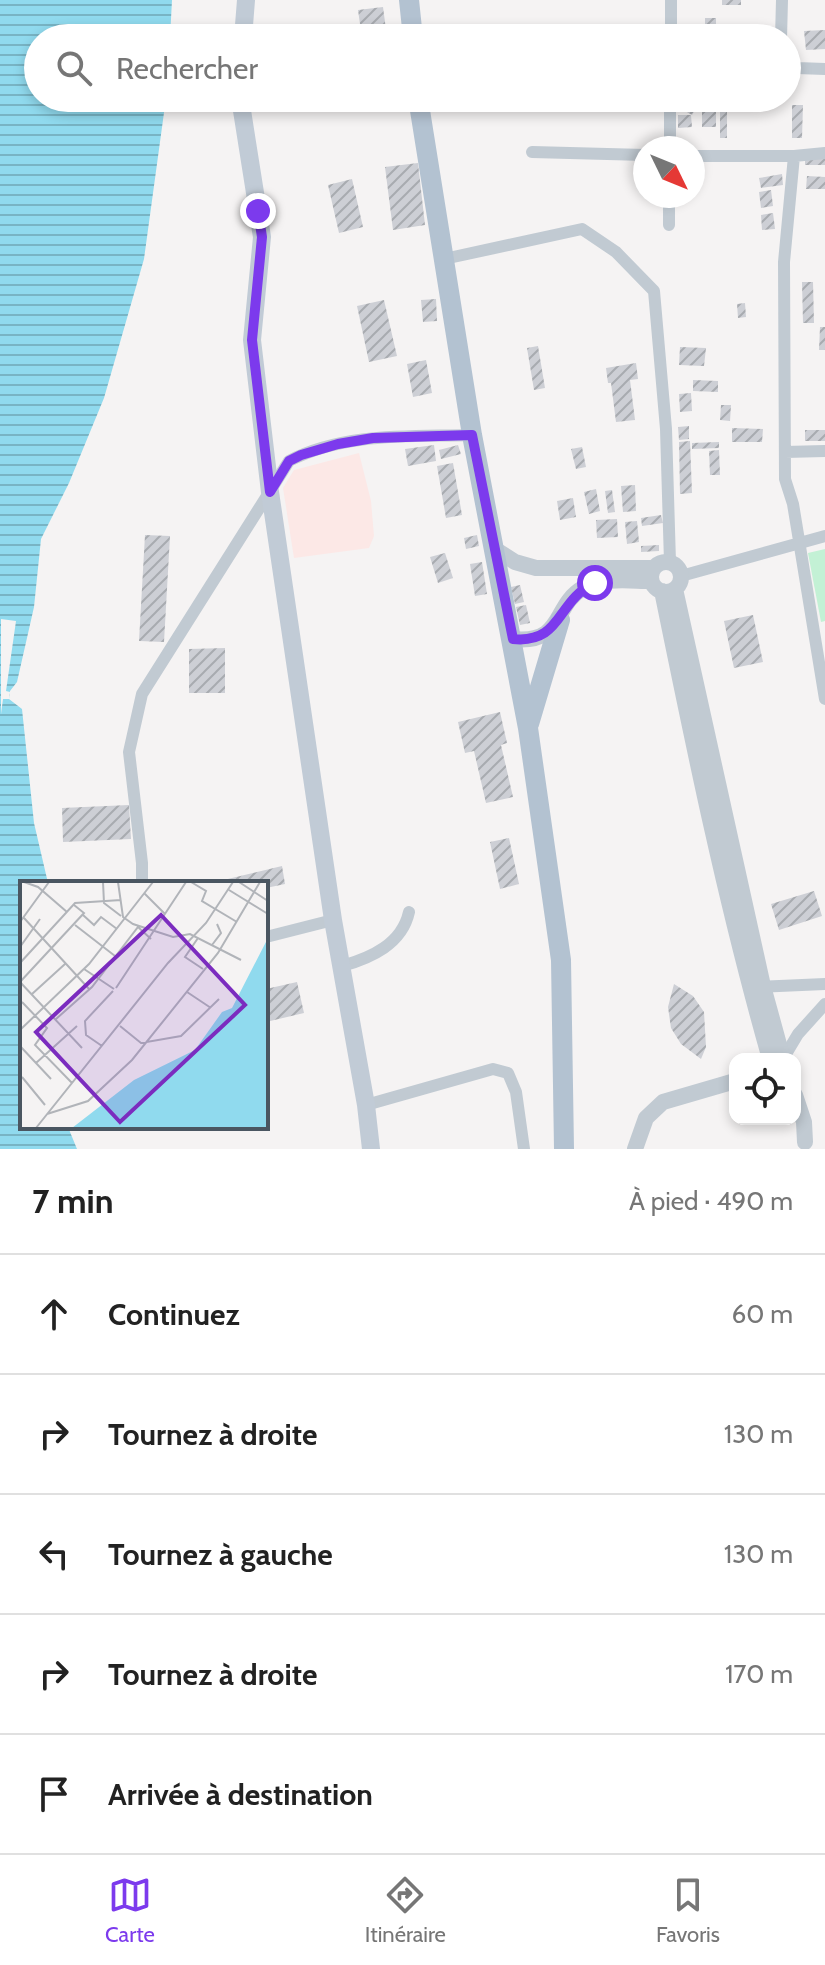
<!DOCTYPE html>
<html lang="fr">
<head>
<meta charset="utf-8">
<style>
  body { margin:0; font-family:Cabin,sans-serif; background:#f2f2f2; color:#222 }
  .controls { position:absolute; right:24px; bottom:24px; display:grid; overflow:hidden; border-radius:16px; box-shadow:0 4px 12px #0003 }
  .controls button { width:72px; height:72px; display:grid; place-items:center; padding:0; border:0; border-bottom:2px solid #e0e0e0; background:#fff; color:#222; font:40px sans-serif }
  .compass { position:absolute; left:633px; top:136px; width:72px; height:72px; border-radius:50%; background:#fff; box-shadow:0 4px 12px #0003; rotate:133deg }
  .stop { position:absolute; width:24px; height:24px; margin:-18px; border:6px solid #7c3aed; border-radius:50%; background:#fff }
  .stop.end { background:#7c3aed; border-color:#fff; box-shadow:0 2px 8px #0008 }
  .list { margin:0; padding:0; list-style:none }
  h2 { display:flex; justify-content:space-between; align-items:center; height:104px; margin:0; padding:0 32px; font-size:34px }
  h2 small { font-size:26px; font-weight:400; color:#767676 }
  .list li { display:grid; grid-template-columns:52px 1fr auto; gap:24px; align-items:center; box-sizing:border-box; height:120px; padding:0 32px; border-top:2px solid #e0e0e0 }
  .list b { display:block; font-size:30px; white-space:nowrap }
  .list em { font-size:26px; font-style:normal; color:#767676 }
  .icon { flex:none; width:44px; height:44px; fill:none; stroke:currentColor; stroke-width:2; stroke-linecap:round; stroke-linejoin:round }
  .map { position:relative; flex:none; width:825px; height:1149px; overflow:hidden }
  .search { position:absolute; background:#fff; box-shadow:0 4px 12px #0003; left:24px; right:24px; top:24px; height:88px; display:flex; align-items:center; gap:20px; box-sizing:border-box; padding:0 28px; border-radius:44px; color:#767676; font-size:30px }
  .sheet { height:704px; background:#fff }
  nav { display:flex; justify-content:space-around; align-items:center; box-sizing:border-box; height:112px; border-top:2px solid #e0e0e0; background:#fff; font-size:22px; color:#767676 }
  nav a { display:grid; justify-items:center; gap:4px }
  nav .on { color:#7c3aed }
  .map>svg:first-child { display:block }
  .medical { fill:#fce8e6 }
  .pitch { fill:#c3f1d5 }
  .water { fill:url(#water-rules) }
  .pier { fill:#f5f3f3 }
  .building { fill:url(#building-hatch) }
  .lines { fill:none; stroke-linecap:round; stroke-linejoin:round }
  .minor { stroke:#c1cad2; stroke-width:12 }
  .tertiary { stroke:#c1cad2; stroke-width:16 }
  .secondary { stroke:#c1cbd6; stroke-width:18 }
  .primary { stroke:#b3c2d1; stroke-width:20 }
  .route { stroke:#7c3aed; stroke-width:10 }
  .inset-road { fill:none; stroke:#b1b4b9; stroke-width:2 }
  .view { fill:#7b2cbf; fill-opacity:0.15; stroke:#7b2cbf; stroke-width:4 }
  .inset-edge { fill:none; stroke:#4a5661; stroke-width:4 }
</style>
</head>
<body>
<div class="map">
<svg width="825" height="1149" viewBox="0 0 825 1149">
  <defs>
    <pattern id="water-rules" width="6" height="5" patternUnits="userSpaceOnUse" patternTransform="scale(2)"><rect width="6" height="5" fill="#90daee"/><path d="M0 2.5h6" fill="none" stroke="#78b4c4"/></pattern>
    <pattern id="building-hatch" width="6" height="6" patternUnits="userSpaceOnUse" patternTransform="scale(2)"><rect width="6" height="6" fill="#cdcfd5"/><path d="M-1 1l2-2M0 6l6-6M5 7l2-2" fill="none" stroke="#a8abb0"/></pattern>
  </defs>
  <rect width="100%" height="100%" fill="#f5f3f3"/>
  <path class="medical" d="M359,453L371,501L374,536L369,548L294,558L283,488L294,470Z"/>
  <path class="pitch" d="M825,549V621L821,622L808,553Z"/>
  <path class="water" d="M0,0H172L170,38H38V98H166L144,259L104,398L69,483L41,539L34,607L17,682L10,691L9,699L22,709L34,823L48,883H22V1127H68L77,1149H0Z"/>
  <path class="pier" d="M1,619L16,621L6,691L10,692L9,699H3L1,714Z"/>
  <path class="building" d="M722,0H741V5H722Z
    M383,7L387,37L362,38L358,10Z
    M705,18H716V38H705Z
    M639,26H658V37H640Z
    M825,30V49L806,50L804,31Z
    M733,31H757V38H733Z
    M686,98H702L692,115L680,108Z
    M702,100H716V127H702Z
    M720,105L727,106V138H720Z
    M792,105H803L802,138H792Z
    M678,115H691L692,127L678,128Z
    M805,154H825V165H805Z
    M418,163L425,225L393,230L385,167Z
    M782,174L783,185L761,188L759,178Z
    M807,176L825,177V189H806Z
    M352,179L363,227L339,233L328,185Z
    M771,190L773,206L761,208L759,192Z
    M773,213L775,229L762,230L761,215Z
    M802,282H813L814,323H803Z
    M436,299L437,321L423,322L421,300Z
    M384,300L397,356L369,362L357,306Z
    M745,303L746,317L738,318L737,304Z
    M820,327H825V350H819Z
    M538,346L545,388L534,390L527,348Z
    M680,347L706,348L704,366L679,365Z
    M426,360L432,393L413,397L407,364Z
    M636,363L638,379L630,380L635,420L616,422L611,383H608L606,368Z
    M693,380L718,381V392L693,391Z
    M691,393L692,411L680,412L679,394Z
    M721,405H731L730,421L720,420Z
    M689,426V439L679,440L678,427Z
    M732,428L763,429L762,442H732Z
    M805,430H825V441H805Z
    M690,441L692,493L680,494L679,442Z
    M719,442V448L692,449V443Z
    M434,445L436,461L408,466L405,449Z
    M458,445L461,454L441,459L439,450Z
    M582,447L586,467L576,469L571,449Z
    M719,450L720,475H710L709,451Z
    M453,463L462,515L446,518L437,466Z
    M635,485L636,511L623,512L621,486Z
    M596,489L600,511L589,514L584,492Z
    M612,490L615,512L608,513L605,491Z
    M573,498L576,517L560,520L557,501Z
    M661,515L663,523L642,526L641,518Z
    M617,519L618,537L597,538L596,520Z
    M637,521L639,542L627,544L625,522Z
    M145,535L170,536L164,642L139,641Z
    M477,535L479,546L466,549L464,538Z
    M659,545V551L641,552V546Z
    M445,553L453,578L438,583L430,557Z
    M482,562L487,594L475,596L470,564Z
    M520,585L524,602L515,604L511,587Z
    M526,605L530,623L520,625L516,607Z
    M753,615L763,662L734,668L724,621Z
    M225,648V693H189V649Z
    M500,712L507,743L501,745L513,797L486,803L474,751L465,753L458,722Z
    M129,805L131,839L63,842L62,808Z
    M509,838L519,884L500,889L490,842Z
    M282,866L285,884L266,888V883H211Z
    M814,891L822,916L779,930L771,904Z
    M297,982L304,1013L266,1022V989Z
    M674,984L693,996L704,1012L706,1047L701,1059L681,1044L671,1028L668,1007Z"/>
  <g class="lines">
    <path class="minor" d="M671,38V0
      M781,38L782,0
      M787,63L797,68L825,69
      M670,148V98
      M532,152L645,155
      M693,156H794L825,153
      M794,156L784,262L785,479L793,504L825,699
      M669,225V196
      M444,259L582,229L616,252L654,291L666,429L670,562
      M785,452L825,451
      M681,576L825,536
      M142,883V863L129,752L142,694L289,461C345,432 411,437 472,435
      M266,937L333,920
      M342,966C371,958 402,944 409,912
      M756,987L825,984
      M783,1059L798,1034L825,1004
      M366,1105L493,1069L508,1073L516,1092L524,1149"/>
    <path class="tertiary" d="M493,548L515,562L536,568H654
      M651 577a15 15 0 1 1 30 0a15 15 0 1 1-30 0Z
      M675,589L763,986L783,1059
      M662,591C694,748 726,905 770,1059
      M513,639C565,644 552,606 583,588C604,577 629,581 651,581
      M795,1095L804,1122L805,1142
      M635,1149L646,1118L663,1102L735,1081"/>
    <path class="secondary" d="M243,38L246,0
      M240,98L262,237L252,340L270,492L333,920L366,1105L371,1149"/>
    <path class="primary" d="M409,0L413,38
      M418,98L472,435L528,728L561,960L564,1149
      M529,724L560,620"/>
  </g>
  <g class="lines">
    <path class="route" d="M258,211L262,237L252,340L270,492L289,461L301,455L338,444L373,438L472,435L513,639C563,644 556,600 595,583"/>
  </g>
  <g transform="translate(20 881)">
    <rect width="248" height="248" fill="#f5f3f3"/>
    <path d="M248,57V247H52L114,199L175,169L202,131L212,127Z" fill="#90daee"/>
    <path class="inset-road" d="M4,1L18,6L47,31M83,1L84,22L101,35M98,1L103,36L113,43L153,56L170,53L221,79M171,1L186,10L182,20L217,41M219,1L248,20M209,9L248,33M124,12L145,33M63,34L74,44L81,36L97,48M4,37L70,109M0,41L29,1M55,44L95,75M178,57L165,76L183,88M192,64L201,52L197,43M0,66L20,38M0,82L55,22L101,19M64,88L94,108M0,101L64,32L54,24M0,101L62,167M96,107L166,1M167,111L191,127M12,113L45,83M2,121L27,147L15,164L52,202M36,138L72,106L118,46L131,58M100,145L121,162L161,155L199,118M0,149L69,83L133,1M0,165L31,198M82,165L66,154L65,140L93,110M16,182L57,145M2,196L25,224M27,233L68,220L112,179L198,72L240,1M16,247L148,82L186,42L213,1"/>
    <path class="view" d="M141,34L225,124L100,241L16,151Z"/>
    <rect width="248" height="248" class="inset-edge"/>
  </g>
</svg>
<div class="controls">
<button><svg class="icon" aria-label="locate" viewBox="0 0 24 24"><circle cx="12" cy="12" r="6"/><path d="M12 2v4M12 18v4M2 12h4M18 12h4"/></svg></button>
</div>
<svg class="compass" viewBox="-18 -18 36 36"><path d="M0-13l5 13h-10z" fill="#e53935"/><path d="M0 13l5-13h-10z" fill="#767676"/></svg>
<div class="stop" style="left:595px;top:583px"></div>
<div class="stop end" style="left:258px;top:211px"></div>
<div class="search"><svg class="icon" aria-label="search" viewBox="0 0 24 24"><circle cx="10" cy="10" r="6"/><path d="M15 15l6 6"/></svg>Rechercher</div>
</div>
<section class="sheet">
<h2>7 min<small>À pied · 490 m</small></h2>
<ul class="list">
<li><svg class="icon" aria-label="ahead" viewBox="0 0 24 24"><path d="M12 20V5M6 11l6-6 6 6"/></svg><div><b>Continuez</b></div><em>60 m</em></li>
<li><svg class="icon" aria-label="right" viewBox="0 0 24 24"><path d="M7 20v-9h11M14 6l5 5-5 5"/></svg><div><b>Tournez à droite</b></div><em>130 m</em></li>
<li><svg class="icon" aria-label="left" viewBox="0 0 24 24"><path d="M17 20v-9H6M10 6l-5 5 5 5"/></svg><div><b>Tournez à gauche</b></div><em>130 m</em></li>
<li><svg class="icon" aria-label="right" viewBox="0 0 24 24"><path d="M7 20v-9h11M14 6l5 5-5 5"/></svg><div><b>Tournez à droite</b></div><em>170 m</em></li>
<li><svg class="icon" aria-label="arrive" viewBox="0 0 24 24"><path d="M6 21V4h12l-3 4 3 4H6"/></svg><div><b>Arrivée à destination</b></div></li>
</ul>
</section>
<nav>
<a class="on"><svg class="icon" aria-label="map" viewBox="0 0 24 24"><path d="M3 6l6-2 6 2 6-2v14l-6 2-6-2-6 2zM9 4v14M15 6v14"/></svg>Carte</a>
<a><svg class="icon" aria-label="directions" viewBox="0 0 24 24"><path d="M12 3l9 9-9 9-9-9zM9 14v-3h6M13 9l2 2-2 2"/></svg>Itinéraire</a>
<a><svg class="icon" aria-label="saved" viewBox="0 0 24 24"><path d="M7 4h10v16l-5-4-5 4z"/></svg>Favoris</a>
</nav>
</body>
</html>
